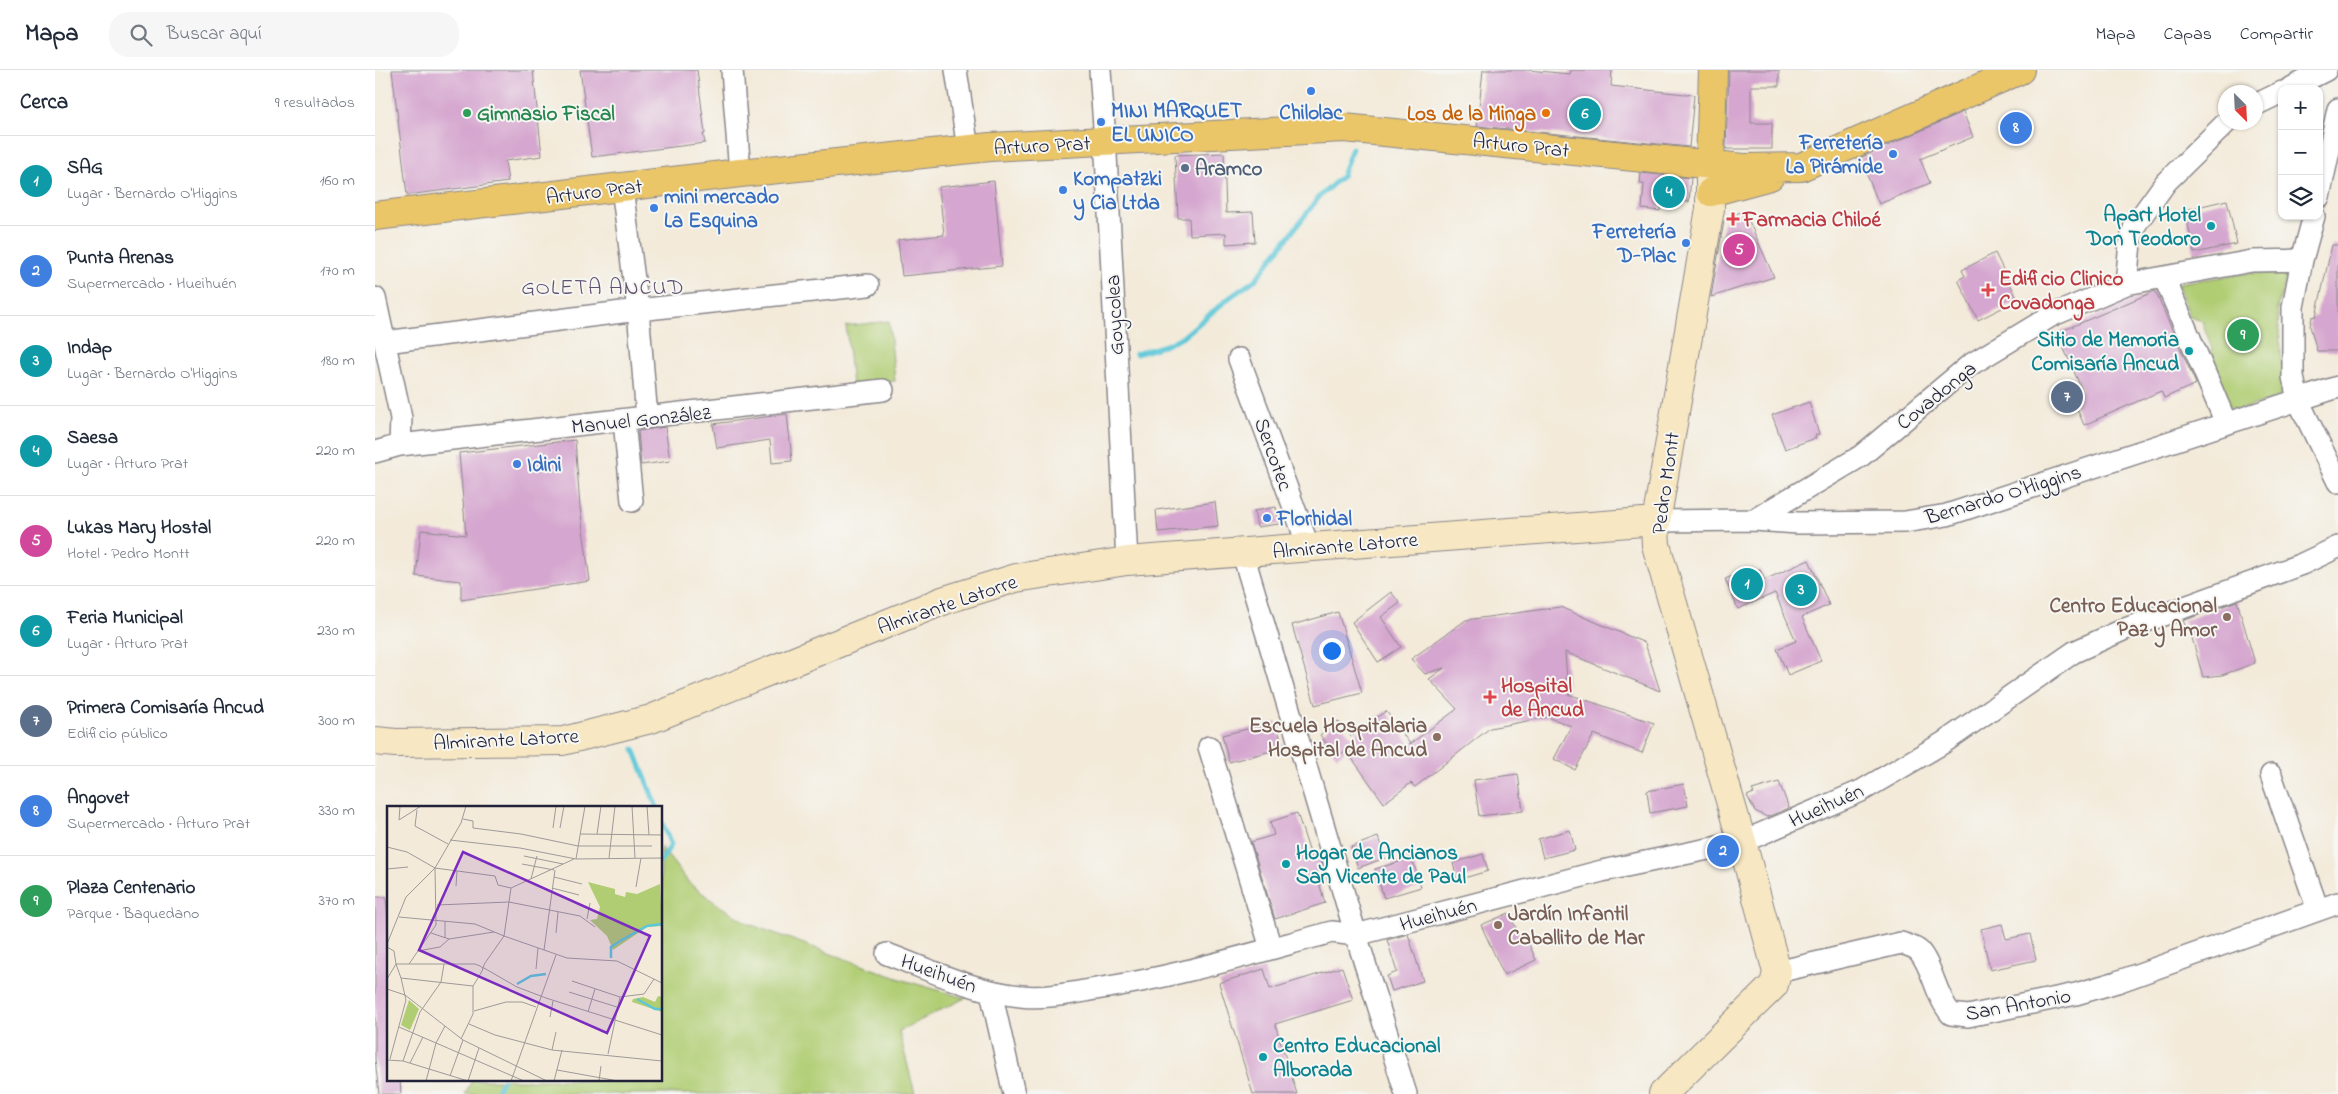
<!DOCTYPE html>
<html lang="es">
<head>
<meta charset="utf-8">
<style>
  body { margin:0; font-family:"Indie Flower",sans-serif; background:#f6f6f7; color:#1f2937 }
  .controls { position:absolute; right:15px; top:15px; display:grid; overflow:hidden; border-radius:10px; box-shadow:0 1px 4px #0004 }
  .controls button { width:45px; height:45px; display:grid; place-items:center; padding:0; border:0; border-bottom:1px solid #e0e1e3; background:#fff; color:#1f2937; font:25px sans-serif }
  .compass { position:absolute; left:1843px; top:15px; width:45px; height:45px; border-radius:50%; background:#fff; box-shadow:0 1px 4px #0004; rotate:156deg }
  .you { position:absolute; left:956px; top:580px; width:18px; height:18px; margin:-12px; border:4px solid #fff; border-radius:50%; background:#1a73e8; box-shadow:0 0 0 8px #1a73e833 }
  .badge { display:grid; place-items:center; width:32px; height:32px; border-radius:50%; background:#c8321e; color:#fff; font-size:16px; font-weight:700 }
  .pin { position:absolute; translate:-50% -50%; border:2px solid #fff; box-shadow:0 1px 5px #0006 }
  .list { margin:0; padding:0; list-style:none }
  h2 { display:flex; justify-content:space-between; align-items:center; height:65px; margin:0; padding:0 20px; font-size:21px }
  h2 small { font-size:16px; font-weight:400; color:#747a83 }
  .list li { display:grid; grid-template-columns:32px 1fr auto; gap:15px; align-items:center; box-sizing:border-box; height:90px; padding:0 20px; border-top:1px solid #e0e1e3 }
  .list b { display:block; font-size:19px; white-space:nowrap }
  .list p { margin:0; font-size:16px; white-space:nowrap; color:#747a83 }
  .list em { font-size:16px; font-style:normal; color:#747a83 }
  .icon { flex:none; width:28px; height:28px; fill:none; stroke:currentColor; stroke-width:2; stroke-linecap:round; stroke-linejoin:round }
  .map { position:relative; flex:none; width:1963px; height:1024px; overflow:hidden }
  header { display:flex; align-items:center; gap:30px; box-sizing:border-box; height:70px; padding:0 25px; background:#fff; border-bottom:1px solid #e0e1e3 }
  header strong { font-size:24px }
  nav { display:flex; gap:28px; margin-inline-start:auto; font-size:18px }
  .search { width:350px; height:45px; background:#f6f6f7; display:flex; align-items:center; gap:12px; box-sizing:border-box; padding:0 18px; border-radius:20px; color:#747a83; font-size:19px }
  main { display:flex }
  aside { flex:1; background:#fff }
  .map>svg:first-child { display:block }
  .green { fill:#b0cd73; stroke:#697857 }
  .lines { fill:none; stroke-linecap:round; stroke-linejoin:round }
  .stream { stroke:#5dc7d8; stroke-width:5 }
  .building { fill:#d5a6cf }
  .street-casing { stroke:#8a868a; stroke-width:24 }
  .secondary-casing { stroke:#8a868a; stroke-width:30 }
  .primary-casing { stroke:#8a868a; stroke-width:30 }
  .street { stroke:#fff; stroke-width:21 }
  .secondary { stroke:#f7e8c3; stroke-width:28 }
  .primary { stroke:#eac669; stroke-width:28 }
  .shop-dot { fill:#3f7fe0; stroke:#f6f6f2; stroke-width:2 }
  .leisure-dot { fill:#2e9e5b; stroke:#f6f6f2; stroke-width:2 }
  .food-dot { fill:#e8710a; stroke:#f6f6f2; stroke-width:2 }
  .service-dot { fill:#5c6f8a; stroke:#f6f6f2; stroke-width:2 }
  .health-dot { fill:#e0444e; stroke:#f6f6f2; stroke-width:2 }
  .culture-dot { fill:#0f9aa8; stroke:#f6f6f2; stroke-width:2 }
  .education-dot { fill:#8d6e63; stroke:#f6f6f2; stroke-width:2 }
  .labels { text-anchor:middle; stroke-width:4; stroke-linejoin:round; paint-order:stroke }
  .shop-label { font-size:21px; font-weight:bold; fill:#366cbe; stroke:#f6f6f2; text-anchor:start }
  .leisure-label { font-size:21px; font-weight:bold; fill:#27864d; stroke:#f6f6f2; text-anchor:start }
  .food-label { font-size:21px; font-weight:bold; fill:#c56008; stroke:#f6f6f2; text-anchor:end }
  .street-label { font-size:21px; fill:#22223b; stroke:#f6f6f2 }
  .service-label { font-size:21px; font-weight:bold; fill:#4e5e75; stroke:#f6f6f2; text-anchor:start }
  .culture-label { font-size:21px; font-weight:bold; fill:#0d838f; stroke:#f6f6f2; text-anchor:end }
  .health-label { font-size:21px; font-weight:bold; fill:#be3a42; stroke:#f6f6f2; text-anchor:start }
  .education-label { font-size:21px; font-weight:bold; fill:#785e54; stroke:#f6f6f2; text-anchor:end }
  .neighbourhood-label { font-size:22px; letter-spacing:1px; fill:#61506f; stroke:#f6f6f2 }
  .inset-river { fill:none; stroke:#5dc7d8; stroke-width:2.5 }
  .inset-road { fill:none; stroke:#9f9a9a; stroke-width:1 }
  .view { fill:#7b2cbf; fill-opacity:0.15; stroke:#7b2cbf; stroke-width:2.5 }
  .inset-edge { fill:none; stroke:#22223b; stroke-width:2.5 }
</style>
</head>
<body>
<header>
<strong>Mapa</strong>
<div class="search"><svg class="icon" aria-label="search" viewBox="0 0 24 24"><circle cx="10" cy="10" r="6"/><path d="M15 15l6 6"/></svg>Buscar aquí</div>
<nav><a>Mapa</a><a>Capas</a><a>Compartir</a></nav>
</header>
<main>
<aside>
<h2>Cerca<small>9 resultados</small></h2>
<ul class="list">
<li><span class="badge" style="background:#0f9aa8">1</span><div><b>SAG</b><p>Lugar · Bernardo O'Higgins</p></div><em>160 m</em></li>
<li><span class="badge" style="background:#3f7fe0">2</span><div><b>Punta Arenas</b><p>Supermercado · Hueihuén</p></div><em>170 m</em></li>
<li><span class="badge" style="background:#0f9aa8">3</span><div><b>Indap</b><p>Lugar · Bernardo O'Higgins</p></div><em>180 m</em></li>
<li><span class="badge" style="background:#0f9aa8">4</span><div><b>Saesa</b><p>Lugar · Arturo Prat</p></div><em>220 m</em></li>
<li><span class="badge" style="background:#d1479c">5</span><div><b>Lukas Mary Hostal</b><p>Hotel · Pedro Montt</p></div><em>220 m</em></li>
<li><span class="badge" style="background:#0f9aa8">6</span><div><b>Feria Municipal</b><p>Lugar · Arturo Prat</p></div><em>230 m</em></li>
<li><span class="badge" style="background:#5c6f8a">7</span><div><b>Primera Comisaría Ancud</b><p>Edificio público</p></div><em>300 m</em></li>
<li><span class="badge" style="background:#3f7fe0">8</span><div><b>Angovet</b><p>Supermercado · Arturo Prat</p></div><em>330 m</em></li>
<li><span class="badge" style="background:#2e9e5b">9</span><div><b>Plaza Centenario</b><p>Parque · Baquedano</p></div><em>370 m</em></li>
</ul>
</aside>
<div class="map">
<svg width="1963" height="1024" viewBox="0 0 1963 1024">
  <rect width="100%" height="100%" fill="#f6f6f2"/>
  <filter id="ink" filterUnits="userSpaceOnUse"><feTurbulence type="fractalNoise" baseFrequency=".02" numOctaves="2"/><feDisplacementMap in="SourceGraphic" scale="10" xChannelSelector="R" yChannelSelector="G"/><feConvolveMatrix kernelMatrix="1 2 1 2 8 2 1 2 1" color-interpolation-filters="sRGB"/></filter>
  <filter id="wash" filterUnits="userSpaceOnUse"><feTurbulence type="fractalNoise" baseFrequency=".0096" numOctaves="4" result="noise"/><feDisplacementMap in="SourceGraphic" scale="20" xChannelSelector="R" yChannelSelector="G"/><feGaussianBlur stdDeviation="1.12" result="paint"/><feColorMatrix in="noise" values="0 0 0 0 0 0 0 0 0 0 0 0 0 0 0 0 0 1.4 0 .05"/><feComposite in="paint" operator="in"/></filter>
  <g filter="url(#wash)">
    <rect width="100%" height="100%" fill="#f3ead9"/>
    <path class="green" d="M1876,203L1913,204L1902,238L1909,315L1907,323L1902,329L1863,340L1851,336L1832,288L1837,279L1827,251L1815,247L1802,213Z
      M514,251L520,311L477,315L471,256Z
      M286,777L314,813L342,834L374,854L528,910L590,928L524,961L540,1024H90L97,1010H286Z"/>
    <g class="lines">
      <path class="stream" d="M761,284L791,275L809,266L854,228L881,209L945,126L967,106L977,78
        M259,679L282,738
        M286,750L296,775L286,791
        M120,1024L128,1010"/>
    </g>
    <g id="blocks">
      <path class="building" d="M17,0H158L167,86L130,91L133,112L32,125Z
        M205,0H322L330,64H328L330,73L217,87Z
        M1108,0H1153L1195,4L1196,0H1237L1236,16L1319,25L1314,77L1102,56Z
        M1354,0H1404V16H1376V53H1397V79H1351Z
        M1588,42L1598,67L1545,89L1555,113L1504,134L1485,88Z
        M849,83L851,143L878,142L880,172L851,174V163L815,165L814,148H803L800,85Z
        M1266,103L1316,108L1314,132L1286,130L1285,141L1267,139L1269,114H1265Z
        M619,111L627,196L527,206L523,170L569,165L564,117Z
        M1852,130L1862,174L1819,183L1810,140Z
        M1369,140L1399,207L1336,227L1349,151Z
        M1957,175H1963V281H1942L1935,256L1937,247L1941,246Z
        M1620,183L1643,230L1603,250L1583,210L1590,206L1587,200Z
        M1780,221L1821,314L1789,328L1786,321L1709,355L1696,325L1707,320L1682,263Z
        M1434,332L1444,364L1440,365L1441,368L1410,379L1397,345Z
        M412,344L417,391L397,393L395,370L342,378L338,354Z
        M290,357L295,391L266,395L263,361Z
        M200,370L205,437L215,511L86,530V511L41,506L46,460L91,465L84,383Z
        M840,432L843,456L783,462L781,440Z
        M901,437L904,454L882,457L879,441Z
        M1434,490L1454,535L1427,547L1446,591L1413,605L1402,579L1421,571L1400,523L1363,539L1350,509L1377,498L1379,502L1385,500L1389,510Z
        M1016,522L1025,533L1006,547L1026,577L1003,592L977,552Z
        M1862,531L1880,593L1847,605L1828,607L1817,568L1808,551Z
        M1185,537L1270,573L1285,621L1190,582L1193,624L1279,653L1267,683L1219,664L1200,700L1179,689L1196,656L1173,647L1115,658L1040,717L1036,713L1009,733L971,680L962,687L945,665L963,651L976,666L1011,641L1035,674L1082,639L1054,609L1069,598L1050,604L1036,589L1091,550Z
        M963,542L987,623L940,635L917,555Z
        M901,652L908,678L854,692L847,665Z
        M1143,704L1148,741L1104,746L1099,710Z
        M1404,712L1414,738L1392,747L1380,741L1372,726L1379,723L1377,720Z
        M1309,714L1313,736L1275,743L1272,721Z
        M922,743L937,789L945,787L949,800L941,802L950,833L900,849L876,772L899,765L895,752Z
        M1195,760L1200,780L1168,788L1163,769Z
        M1003,767L1010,788L983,798L976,777Z
        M1108,784L1113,801L1082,810L1078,793Z
        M1037,788L1046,817L1009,828L1000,799Z
        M0,827H11L14,867V1010H25L26,1024H4L0,989Z
        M1134,843L1146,869L1151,867L1161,890L1129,905L1106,855Z
        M1627,854L1631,869L1655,864L1661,890L1615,900L1606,859Z
        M1033,864L1048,911L1017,921L1012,906L1022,902L1012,870Z
        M967,897L978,930L900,954L922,1024H878L844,913L889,899L895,919Z"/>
    </g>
  </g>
  <g filter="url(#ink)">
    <use href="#blocks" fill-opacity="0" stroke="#8a868a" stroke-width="1"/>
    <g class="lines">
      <g class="street-casing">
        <path id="street" d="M357,0L365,103
          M581,0L593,79
          M725,0L731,85L752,491
          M1914,19L1951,0
          M1880,35L1907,22
          M247,118L263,240L272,348
          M1944,127L1963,39
          M1939,146L1927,190L1918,237V307L1923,330L1963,412
          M1789,207L1851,353
          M1751,214L1877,191L1927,190
          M0,228L26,348L25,375L0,382
          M10,272L263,240L493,215
          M864,289L934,478
          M249,351L257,431
          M25,375L508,320
          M1379,450L1486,386L1595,295L1676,246L1751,214L1755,173L1760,155L1791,112L1852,52
          M1281,451L1379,450L1423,453L1530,452L1572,445L1963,317
          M868,484L981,865L1031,1024
          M834,677L896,878
          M1896,705L1943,840
          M512,884C555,900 600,922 646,926C670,929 697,923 721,919C801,907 879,883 957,862L981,865L1227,801L1367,772L1486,721L1568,673L1699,582L1750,559L1927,494L1963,477
          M1402,902L1526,873C1532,875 1540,877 1544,881C1558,897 1560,925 1576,944L1593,946L1701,924L1742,912L1963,833
          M616,922L639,1024"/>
      </g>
      <g class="secondary-casing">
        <path id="secondary" d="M0,671L21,673L188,671L276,649L570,530L641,508L752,491L1281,451
          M1288,1024L1399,915L1402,902L1367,772L1281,475L1280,458L1335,139V99"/>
      </g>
      <g class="primary-casing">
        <path id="primary" d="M1335,94L1338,0
          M1336,122L1395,106
          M0,146L365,103L615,77L969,58L1369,98L1426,97L1645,0"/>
      </g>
      <use href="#street" class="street"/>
      <use href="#secondary" class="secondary"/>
      <use href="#primary" class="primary"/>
    </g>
  </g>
  <g class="shop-dot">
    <circle cx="936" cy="21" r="5"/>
    <circle cx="726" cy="52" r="5"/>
    <circle cx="1518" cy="84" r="5"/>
    <circle cx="688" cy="120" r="5"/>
    <circle cx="279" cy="138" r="5"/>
    <circle cx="1311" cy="173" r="5"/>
    <circle cx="142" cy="394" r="5"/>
    <circle cx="892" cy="448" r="5"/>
  </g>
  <circle class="leisure-dot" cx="92" cy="43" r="5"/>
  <circle class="food-dot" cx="1171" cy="43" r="5"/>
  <circle class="service-dot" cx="810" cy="98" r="5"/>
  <g class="health-dot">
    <path d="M1355.5 141.5h5v5h5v5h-5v5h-5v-5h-5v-5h5z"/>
    <path d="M1610.5 212.5h5v5h5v5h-5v5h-5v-5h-5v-5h5z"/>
    <path d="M1112.5 619.5h5v5h5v5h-5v5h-5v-5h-5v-5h5z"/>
  </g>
  <g class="culture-dot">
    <circle cx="1836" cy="156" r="5"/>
    <circle cx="1814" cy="281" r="5"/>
    <circle cx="911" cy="794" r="5"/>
    <circle cx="888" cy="987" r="5"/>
  </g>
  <g class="education-dot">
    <circle cx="1852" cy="547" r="5"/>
    <circle cx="1062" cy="667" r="5"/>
    <circle cx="1123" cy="855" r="5"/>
  </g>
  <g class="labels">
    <g class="shop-label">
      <text x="736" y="47">MINI MARQUET<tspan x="736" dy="24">EL UNICO</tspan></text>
      <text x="936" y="49" text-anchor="middle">Chilolac</text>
      <text x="1508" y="79" text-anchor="end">Ferretería<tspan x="1508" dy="24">La Pirámide</tspan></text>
      <text x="698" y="115">Kompatzki<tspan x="698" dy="24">y Cia Ltda</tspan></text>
      <text x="289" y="133">mini mercado<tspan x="289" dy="24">La Esquina</tspan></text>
      <text x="1301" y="168" text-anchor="end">Ferretería<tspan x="1301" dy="24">D-Plac</tspan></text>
      <text x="152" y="401">Idini</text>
      <text x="902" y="455">Florhidal</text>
    </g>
    <g class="leisure-label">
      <text x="102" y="50">Gimnasio Fiscal</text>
    </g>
    <g class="food-label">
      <text x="1161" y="50">Los de la Minga</text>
    </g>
    <g class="street-label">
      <text transform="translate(667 75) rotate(-3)" y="7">Arturo Prat</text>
      <text transform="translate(1146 75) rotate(6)" y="7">Arturo Prat</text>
      <text transform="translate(219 121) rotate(-7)" y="7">Arturo Prat</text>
      <text transform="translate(739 245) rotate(-93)" y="7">Goycolea</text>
      <text transform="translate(1561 325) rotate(-39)" y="7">Covadonga</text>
      <text transform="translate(266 349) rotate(-6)" y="7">Manuel González</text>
      <text transform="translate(899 384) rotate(70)" y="7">Sercotec</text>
      <text transform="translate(1290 413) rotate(-82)" y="7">Pedro Montt</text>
      <text transform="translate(1628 424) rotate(-17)" y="7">Bernardo O'Higgins</text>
      <text transform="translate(970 475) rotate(-5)" y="7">Almirante Latorre</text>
      <text transform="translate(572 534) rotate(-19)" y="7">Almirante Latorre</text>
      <text transform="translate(131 669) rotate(-3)" y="7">Almirante Latorre</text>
      <text transform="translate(1451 735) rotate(-24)" y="7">Hueihuén</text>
      <text transform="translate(1063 844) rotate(-15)" y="7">Hueihuén</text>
      <text transform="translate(564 903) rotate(20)" y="7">Hueihuén</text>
      <text transform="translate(1643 934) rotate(-10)" y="7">San Antonio</text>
    </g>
    <g class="service-label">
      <text x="820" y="105">Aramco</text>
    </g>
    <g class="culture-label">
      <text x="1826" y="151">Apart Hotel<tspan x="1826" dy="24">Don Teodoro</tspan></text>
      <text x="1804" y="276">Sitio de Memoria<tspan x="1804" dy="24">Comisaría Ancud</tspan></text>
      <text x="921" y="789" text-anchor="start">Hogar de Ancianos<tspan x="921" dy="24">San Vicente de Paul</tspan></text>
      <text x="898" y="982" text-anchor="start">Centro Educacional<tspan x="898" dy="24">Alborada</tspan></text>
    </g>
    <g class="health-label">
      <text x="1368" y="156">Farmacia Chiloé</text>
      <text x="1624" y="215">Edificio Clinico<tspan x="1624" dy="24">Covadonga</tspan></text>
      <text x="1126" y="622">Hospital<tspan x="1126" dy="24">de Ancud</tspan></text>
    </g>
    <g class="education-label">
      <text x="1842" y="542">Centro Educacional<tspan x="1842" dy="24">Paz y Amor</tspan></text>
      <text x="1052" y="662">Escuela Hospitalaria<tspan x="1052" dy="24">Hospital de Ancud</tspan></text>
      <text x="1133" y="850" text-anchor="start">Jardín Infantil<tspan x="1133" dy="24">Caballito de Mar</tspan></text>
    </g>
    <g class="neighbourhood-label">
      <text x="228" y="224">GOLETA ANCUD</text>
    </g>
  </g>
  <g transform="translate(12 736)">
    <rect width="275" height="275" fill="#f3ead9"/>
    <path d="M201,76L228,83V88L238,91L239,86L250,88L273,78L275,120L260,121L226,144L220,130L203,114L210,113L213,101ZM271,190L275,191V206L245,196L246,193L256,191L268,196ZM22,194L32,203L23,224L14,219Z" fill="#b0cd73"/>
    <path class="inset-river" d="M224,152V141L233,135L260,120L275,118M130,178L144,170L159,168M250,193L268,203H275"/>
    <path class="inset-road" d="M13,0L12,14L34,0M245,0L248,52M260,0L262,29M30,4L28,20L61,38M76,13L86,15V22L134,28L191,40H265M166,22L169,0M173,22L177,0M193,28L275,29M210,28L214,0M63,34L133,42L189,53L275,52M0,41L20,46L48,62L108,70L111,79L124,82L187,53M137,50L176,58M222,52L228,0M189,53L198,0M135,58L167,64M0,63L21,61M167,71L195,78M144,73L150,50M69,80L70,65M249,81L254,52M165,82L192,89M50,99L122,96L193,110L208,121M12,111L88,118L117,130L124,82M200,113L203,97M44,127L62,133M169,127L171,106M58,132V115M0,138L19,91L48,62M0,141L7,145L9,158M157,144L168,64M31,145L53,141L62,133L107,126M22,158L49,119L48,62L74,17L79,0M149,163L151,142M0,173L9,158M185,175L233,191M275,177L230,155L180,152L117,130L98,157L97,159L95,165L91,172L86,180L14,172L9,158H88L93,160L96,162H97L130,181L159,192L275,229M0,183L18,189L76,234L160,275M182,186L230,201M87,205L119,196H135L149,201M201,206L208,183M163,211L166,195M82,218L108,229L165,244L275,255M12,221L137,275M74,233L86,208V180M165,244L169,226M221,248L233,191L257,188L267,173M3,253L19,194L14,172M0,254L16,255L81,275M16,255L33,206L54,176L57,158M23,257L36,231M170,264L231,275M63,270L76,234M39,275L49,237L58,220M81,275L92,242M124,275L169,149M167,275L175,244M212,275L214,260"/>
    <path class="view" d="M76,46L263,130L220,227L32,144Z"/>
    <rect width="275" height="275" class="inset-edge"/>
  </g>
</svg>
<div class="controls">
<button>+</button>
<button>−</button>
<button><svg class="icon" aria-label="layers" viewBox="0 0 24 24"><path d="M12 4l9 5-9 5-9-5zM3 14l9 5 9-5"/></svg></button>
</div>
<svg class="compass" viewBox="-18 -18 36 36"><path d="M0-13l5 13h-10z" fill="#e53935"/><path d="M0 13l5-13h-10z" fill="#747a83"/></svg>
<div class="you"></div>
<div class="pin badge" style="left:1372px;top:514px;background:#0f9aa8">1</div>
<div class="pin badge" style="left:1348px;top:781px;background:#3f7fe0">2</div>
<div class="pin badge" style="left:1426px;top:520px;background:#0f9aa8">3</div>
<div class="pin badge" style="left:1294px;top:122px;background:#0f9aa8">4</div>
<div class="pin badge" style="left:1364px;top:180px;background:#d1479c">5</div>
<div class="pin badge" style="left:1210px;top:44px;background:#0f9aa8">6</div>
<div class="pin badge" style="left:1692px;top:327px;background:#5c6f8a">7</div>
<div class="pin badge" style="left:1641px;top:58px;background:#3f7fe0">8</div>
<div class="pin badge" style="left:1868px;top:265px;background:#2e9e5b">9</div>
</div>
</main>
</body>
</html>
